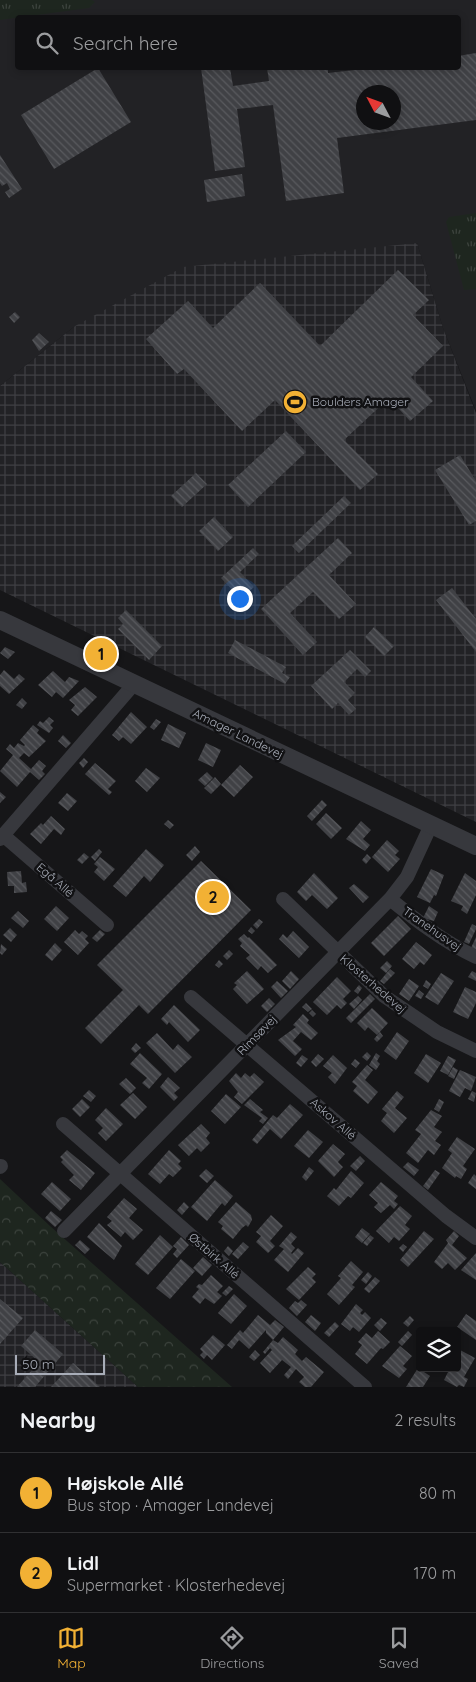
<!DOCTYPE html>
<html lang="en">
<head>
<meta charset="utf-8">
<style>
  body { margin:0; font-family:Quicksand,sans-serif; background:#19191b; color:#f1f3f6 }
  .controls { position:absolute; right:15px; bottom:15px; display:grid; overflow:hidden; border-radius:5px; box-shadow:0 2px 8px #0003 }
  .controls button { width:45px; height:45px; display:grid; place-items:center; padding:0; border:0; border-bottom:1px solid #303032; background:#101012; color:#f1f3f6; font:25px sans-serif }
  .compass { position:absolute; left:356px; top:85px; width:45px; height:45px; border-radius:50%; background:#101012; box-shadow:0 2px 8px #0003; rotate:311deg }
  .scale { position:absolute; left:15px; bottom:12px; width:90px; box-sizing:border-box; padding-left:5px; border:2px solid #a8adb8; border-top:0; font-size:14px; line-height:18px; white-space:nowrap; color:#a8adb8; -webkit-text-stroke:4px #111113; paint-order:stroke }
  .you { position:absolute; left:239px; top:598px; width:18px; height:18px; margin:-12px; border:4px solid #fff; border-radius:50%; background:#1a73e8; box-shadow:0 0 0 8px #1a73e833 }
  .badge { display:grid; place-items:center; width:32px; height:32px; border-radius:50%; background:#f2b134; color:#111; font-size:16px; font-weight:700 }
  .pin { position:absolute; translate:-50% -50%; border:2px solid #fff; box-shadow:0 1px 5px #0006 }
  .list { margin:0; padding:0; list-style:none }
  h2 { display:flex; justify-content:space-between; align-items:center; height:65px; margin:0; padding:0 20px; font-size:21px }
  h2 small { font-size:16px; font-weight:400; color:#9c9d9f }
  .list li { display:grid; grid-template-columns:32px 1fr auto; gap:15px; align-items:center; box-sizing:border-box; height:80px; padding:0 20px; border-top:1px solid #303032 }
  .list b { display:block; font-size:19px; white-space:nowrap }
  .list p { margin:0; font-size:16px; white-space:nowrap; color:#9c9d9f }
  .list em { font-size:16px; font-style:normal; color:#9c9d9f }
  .icon { flex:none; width:28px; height:28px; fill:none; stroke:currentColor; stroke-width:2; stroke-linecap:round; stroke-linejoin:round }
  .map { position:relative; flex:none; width:476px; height:1387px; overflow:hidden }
  .search { position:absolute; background:#101012; box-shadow:0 2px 8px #0003; left:15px; right:15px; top:15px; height:55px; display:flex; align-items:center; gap:12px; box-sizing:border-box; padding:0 18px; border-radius:5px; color:#9c9d9f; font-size:19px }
  .sheet { height:225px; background:#101012 }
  nav { display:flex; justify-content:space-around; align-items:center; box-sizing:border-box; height:70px; border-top:1px solid #303032; background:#101012; font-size:14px; color:#9c9d9f }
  nav a { display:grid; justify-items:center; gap:2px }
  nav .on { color:#f2b134 }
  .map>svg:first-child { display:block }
  .built { fill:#222225; fill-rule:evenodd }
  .industrial { fill:url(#industrial-grid) }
  .grass { fill:url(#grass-tufts) }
  .park { fill:url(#park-crowns) }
  .building { fill:url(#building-back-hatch); fill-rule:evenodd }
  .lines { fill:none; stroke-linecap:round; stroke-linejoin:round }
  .minor { stroke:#37383d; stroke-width:14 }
  .tertiary { stroke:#37383d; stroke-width:18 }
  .labels { text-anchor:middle; stroke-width:5; stroke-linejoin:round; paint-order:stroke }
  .poi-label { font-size:12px; fill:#a8adb8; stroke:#111113; text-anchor:start }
  .street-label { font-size:12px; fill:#a8adb8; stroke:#111113 }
</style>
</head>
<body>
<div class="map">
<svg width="476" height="1387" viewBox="0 0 476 1387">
  <defs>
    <pattern id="industrial-grid" width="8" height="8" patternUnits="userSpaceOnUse" patternTransform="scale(1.25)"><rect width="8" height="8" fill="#222225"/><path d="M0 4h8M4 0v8" fill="none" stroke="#3f3f43"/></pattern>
    <pattern id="grass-tufts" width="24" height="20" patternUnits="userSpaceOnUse" patternTransform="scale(1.25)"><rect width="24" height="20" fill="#1e261f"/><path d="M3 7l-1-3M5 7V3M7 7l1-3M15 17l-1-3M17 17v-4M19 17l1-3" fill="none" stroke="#3c433d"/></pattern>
    <pattern id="park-crowns" width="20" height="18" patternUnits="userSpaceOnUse" patternTransform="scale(1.25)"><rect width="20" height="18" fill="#1e261f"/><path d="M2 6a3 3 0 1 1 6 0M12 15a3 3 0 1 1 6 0" fill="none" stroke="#3c433d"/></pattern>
    <pattern id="building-back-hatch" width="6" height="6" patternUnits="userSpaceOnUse" patternTransform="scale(1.25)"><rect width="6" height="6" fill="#404145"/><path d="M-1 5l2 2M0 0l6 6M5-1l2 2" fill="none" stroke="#595a5e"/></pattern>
  </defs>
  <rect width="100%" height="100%" fill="#161618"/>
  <path class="built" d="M0,0H476V411L443,328L417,243L75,326L0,386ZM18,18H458V68H18ZM364,92H394V122H364Z"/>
  <path class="industrial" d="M417,243L443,328L476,413V822L0,590V386L75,326L183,267Z
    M0,1262L138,1387H0Z"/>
  <path class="grass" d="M0,0H92L95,2L89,8L0,20Z
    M476,213V289L464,290L446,222L449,217Z"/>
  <path class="park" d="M0,1179L50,1226L232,1387H138L0,1262Z"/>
  <path class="building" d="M476,53V120L337,138L344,193L286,201L273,105L237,109L245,167L215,171L201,68H230L233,86L269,81L267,68H328V73L372,68H458V56ZM364,92H394V122H364Z
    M98,68L131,122L54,169L21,115Z
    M0,155L22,189L9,198L5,192L10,189L7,183L2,186L0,183Z
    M242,174L245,196L207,202L204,180Z
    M398,270L429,300L413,315L443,346L411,377L433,401L410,421L389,398L344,440L378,474L360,490L275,400L242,431L184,369L177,374L146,339L188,301L213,328L260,283L320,346Z
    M15,312L20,317L14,323L9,317Z
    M39,333L49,342L39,351L32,340Z
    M286,431L306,452L248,507L228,485Z
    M460,455L476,481V521L469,525L435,470Z
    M196,473L207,484L182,507L171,496Z
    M344,496L351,503L299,553L292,546Z
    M214,517L233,537L218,551L199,531Z
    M338,538L352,553L329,575L356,604L339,619L313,592L290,613L317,642L303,655L261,609Z
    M253,548L259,554L240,572L254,587L241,599L221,578Z
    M452,588L476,619V652L436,600Z
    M126,610L162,646L149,660L118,629L123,624L118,618Z
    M374,627L394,646L384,656L365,637Z
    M235,640L286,667L282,673L290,677L285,684L228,653Z
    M5,647L15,652L8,659L0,653Z
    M350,650L371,671L365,677L357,669L344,682L355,693L348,700L356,709L349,715L338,703L332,709L311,686Z
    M4,670L14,679L19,674L25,679L9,694L0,686V675Z
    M53,671L65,682L69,677L79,681L63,698L56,692L52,697L38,685Z
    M85,687L97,697L78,716L71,710L75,705L69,700Z
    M22,698L27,703L22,709L16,705Z
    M131,712L147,727L131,744L123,737L119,741L112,735Z
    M49,717L54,721L50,725L53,728L49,733L37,725L40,721L43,723Z
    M156,719L161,722L154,730L150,727Z
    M168,724L186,733L179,748L161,740Z
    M33,725L39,730L37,733L46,741L29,757L24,753L19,758L31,769L39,760L46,766L42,771L45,774L39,780L30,772L17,787L0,771L13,755L6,749L10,744L14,748L18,743L24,746L25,745L20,740Z
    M63,735L71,743L66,748L58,741Z
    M206,743L221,750L213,767L198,760Z
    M84,758L88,762L83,768L79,763Z
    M95,763L116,781L108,789L112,792L109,795L85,774Z
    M240,765L253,777L234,797L221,785Z
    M146,768L160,778L147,792L135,781Z
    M207,772L213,778L205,786L198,780Z
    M215,777L221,784L211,794L204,788Z
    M0,792L6,797L0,803Z
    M67,793L77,801L68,811L58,803Z
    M322,800L327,805L312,821L307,816Z
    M326,813L342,828L331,839L316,824Z
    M51,816L65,829L61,835L54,829L41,844L30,834L41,823L43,825Z
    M168,820L174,825L170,829L164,824Z
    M361,821L371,830L363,839L370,845L365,851L346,839Z
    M387,840L399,851L395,855L400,859L388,872L372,857Z
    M195,846L200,852L192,861L186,855Z
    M99,849L102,852L95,861L91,857Z
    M146,849L164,865L150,882L144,876L126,897L113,886Z
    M84,853L89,857L82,864L77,860Z
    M367,854L371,858L366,864L362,860Z
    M100,857L115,869L104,881L94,872L98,867L94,864Z
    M201,861L251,910L148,1014L139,1005L101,1044L85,1028L123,990L97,965Z
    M431,869L444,875L436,896L434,895L430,903L417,897Z
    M21,871L22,883L26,882L27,892L14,893V886H8L7,872Z
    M314,873L338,898L327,909L312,895L306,901L297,892Z
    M465,873L476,881V895L467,914L461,910L463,906L451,901Z
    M354,884L369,897L363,903L349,888Z
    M56,906L69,918L57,931L44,919Z
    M429,906L438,912L434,921L423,918Z
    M18,911L29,921L23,928L11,918Z
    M398,916L411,929L384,956L371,943Z
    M259,919L263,922L257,929L253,925Z
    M472,924L476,926V929L469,944L464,942Z
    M251,927L255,931L252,934L248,931Z
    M10,928L17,935L11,942L3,935Z
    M75,930L79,934L82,931L88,936L85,939L89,943L78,955L64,942Z
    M100,930L105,934L97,942L92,938Z
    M293,931L309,947L299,958L279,939L283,934L287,938Z
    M244,934L248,938L249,937L277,965L268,973L261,966L258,970L246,958L250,955L240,946L242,943L238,939Z
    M476,937V950L471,948Z
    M416,942L432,955L424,965L420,962L414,969L402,959Z
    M55,943L62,950L52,961L45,955Z
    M1,944L7,949L2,955L0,953Z
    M229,950L233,954L227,960L223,956Z
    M219,960L223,964L219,968L215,965Z
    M387,961L392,966L386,973L380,968Z
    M390,969L395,973L384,984L380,981Z
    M247,971L264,989L247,1004L233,989L237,985L234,983Z
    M291,971L299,979L290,989L282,981Z
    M472,971L476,973V981L468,977Z
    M441,973L454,981L438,1005L425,997Z
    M337,977L351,991L343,999L347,1003L341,1009L337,1005L327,1015L313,1002Z
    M409,979L419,986L409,1001L399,994Z
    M426,980L431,984L428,989L423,986Z
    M277,981L288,991L281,998L271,987Z
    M359,985L362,988L358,994L354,991Z
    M465,987L476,992V1003L468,1019L453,1012Z
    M419,990L424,994L421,999L415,996Z
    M370,994L375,999L351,1023L346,1018Z
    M358,996L362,1000L354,1009L349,1004Z
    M269,998L275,1004L267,1012L261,1006Z
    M306,1003L312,1009L308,1012L302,1007Z
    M174,1005L200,1030L188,1042L169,1022L167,1025L161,1019Z
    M372,1008L388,1023L377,1035L368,1027L365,1031L357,1023Z
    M312,1010L316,1014L313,1017L309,1013Z
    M303,1014L309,1020L307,1023L318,1033L311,1040L301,1032L293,1041L302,1049L295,1056L278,1040L296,1027L293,1025Z
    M380,1032L383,1036L377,1042L374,1039Z
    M397,1032L409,1041L396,1060L384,1051Z
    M157,1033L173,1050L178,1044L192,1057L175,1073L146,1043Z
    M136,1043L141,1048L135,1053L131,1049Z
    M367,1052L371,1056L367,1061L362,1057Z
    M140,1053L162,1074L149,1089L142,1083L147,1078L130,1064Z
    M376,1053L380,1056L377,1061L380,1064L376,1070L369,1065Z
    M318,1054L324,1059L316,1067L311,1062Z
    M426,1054L441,1063L428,1083L414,1073Z
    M302,1055L308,1059L301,1067L296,1063Z
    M333,1055L347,1068L335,1084L328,1077L332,1073L323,1066Z
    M448,1056L456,1060L448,1075L440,1071Z
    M355,1059L360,1063L356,1068L351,1064Z
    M367,1065L373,1070L365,1080L378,1092L368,1104L353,1091L357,1086L352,1082Z
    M453,1067L458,1070L454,1079L448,1076Z
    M460,1070L476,1077L471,1091L465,1088L460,1097L449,1091Z
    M236,1073L241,1078L245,1073L250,1077L254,1073L264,1082L242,1104L234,1097L238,1092L229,1081Z
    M168,1077L180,1088L174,1093L178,1097L174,1101L160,1087Z
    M126,1078L136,1088L130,1094L119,1084Z
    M89,1090L96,1096L91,1102L83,1096Z
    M397,1091L404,1097L395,1108L407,1118L394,1133L381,1121L387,1113L382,1109Z
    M472,1091L476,1093L474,1102L468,1099Z
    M133,1093L147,1107L135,1119L120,1105Z
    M226,1094L241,1107L225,1124L211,1111Z
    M82,1099L90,1107L80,1117L72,1109Z
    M250,1099L263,1110L260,1112L268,1118L263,1124L259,1121L262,1118L244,1105Z
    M439,1099L444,1102L439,1112L434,1109Z
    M290,1104L303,1115L281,1139L270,1129L257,1144L252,1140L273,1115L277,1118Z
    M106,1108L123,1124L106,1141L98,1133L103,1128L95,1120Z
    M431,1110L442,1116L434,1127L442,1132L435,1141L441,1145L434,1155L428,1150L418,1163L406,1153L421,1134L415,1130Z
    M201,1124L210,1133L206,1138L210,1143L201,1152L197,1148L189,1156L178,1145Z
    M308,1130L323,1142L309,1158L294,1146Z
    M457,1137L475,1149L463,1166L467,1169L461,1179L456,1176L455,1178L442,1168L452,1153L448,1150Z
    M333,1144L345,1154L338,1162L343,1167L334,1177L318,1161Z
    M67,1150L95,1173L81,1190L69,1180L74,1175L61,1162L63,1160L60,1157Z
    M169,1150L181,1161L178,1164L182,1168L173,1177L169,1174L160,1184L148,1174Z
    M360,1156L365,1161L356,1171L350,1166Z
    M408,1162L419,1170L414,1176L403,1167Z
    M309,1167L314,1171L306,1181L302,1177Z
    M206,1169L214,1176L207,1183L199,1176Z
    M435,1170L440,1173L428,1190L423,1186Z
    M351,1171L364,1183L351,1198L348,1196L339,1206L327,1196L334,1188L336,1190Z
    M474,1174L476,1176V1189L468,1183Z
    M215,1180L233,1196L225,1206L222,1203L207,1221L191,1207Z
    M52,1182L71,1199L60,1211L41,1194Z
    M381,1182L398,1196L394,1201L398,1204L394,1209L390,1205L381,1213L374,1207L378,1203L369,1195Z
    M124,1198L137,1209L129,1218L143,1230L133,1240L125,1232L121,1237L107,1225L112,1221L107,1217Z
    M184,1202L189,1207L182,1215L177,1210Z
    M236,1202L251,1215L252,1220L248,1227L246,1225L242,1228L233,1239L221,1229L223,1226L218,1222Z
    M400,1206L412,1216L405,1225L410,1229L399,1241L394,1237L389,1243L376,1231Z
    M51,1211L62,1220L55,1227L45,1218Z
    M271,1215L283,1226L270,1241L275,1246L268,1253L256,1242L261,1236L256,1232Z
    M99,1223L122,1246L114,1260L87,1237Z
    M362,1228L370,1234L362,1243L355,1237Z
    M424,1231L434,1239L408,1267L400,1260Z
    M454,1231L459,1236L452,1245L467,1258L455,1270L448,1263L442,1269L434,1262L448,1243L446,1240Z
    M291,1232L297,1237L291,1244L295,1248L291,1253L292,1254L298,1248L304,1253L288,1272L274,1260L284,1249L279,1246Z
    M160,1235L173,1247L148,1275L135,1264Z
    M370,1235L374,1238L367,1246L363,1243Z
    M181,1237L189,1245L177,1258L173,1254L177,1249L173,1246Z
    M80,1240L90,1249L85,1254L75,1245Z
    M243,1242L249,1247L238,1259L232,1254Z
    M403,1244L407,1247L403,1252L399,1248Z
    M228,1246L233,1251L229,1256L224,1251Z
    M476,1253V1280L461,1270Z
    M203,1257L212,1265L202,1276L193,1268Z
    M181,1259L195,1271L170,1299L156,1288Z
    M351,1261L363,1272L352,1285L355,1287L339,1305L327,1294L341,1278L338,1276Z
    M308,1267L316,1274L312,1278L316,1282L299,1300L286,1289Z
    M368,1272L372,1276L366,1284L361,1280Z
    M211,1275L223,1286L217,1292L222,1296L214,1304L205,1298L200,1304L192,1297L199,1289L196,1287L199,1284L202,1285Z
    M375,1277L380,1281L369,1293L364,1289Z
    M229,1286L233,1289L226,1296L222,1293Z
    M234,1294L247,1306L231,1324L218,1313Z
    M0,1299L23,1318L0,1344Z
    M301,1300L307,1305L297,1316L289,1308L295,1301L298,1303Z
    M356,1304L363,1310L360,1313L362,1315L365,1312L371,1318L359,1332L353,1327L350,1331L341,1324Z
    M466,1314L476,1321V1340L457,1327Z
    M258,1315L270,1325L275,1320L284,1327L273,1340L278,1343L283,1337L298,1350L295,1354L302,1361L306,1357L324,1372L311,1387H305L299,1382L304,1377L296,1369L288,1379L284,1375L291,1367L282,1360L270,1373L260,1363L272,1350L270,1348L265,1354L263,1352L273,1340L266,1333V1330L249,1349L239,1340L232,1349L227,1345L240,1330L243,1333Z
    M311,1315L321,1323L315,1331L305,1322Z
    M410,1316L414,1320L408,1327L403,1323Z
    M381,1318L387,1323L380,1331L374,1325Z
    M335,1322L339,1326L329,1337L324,1333Z
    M35,1330L63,1354L35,1387H17L39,1362L21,1346Z
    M378,1331L390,1342L383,1349L381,1348L367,1364L355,1354L362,1345L358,1342L366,1333L372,1338Z
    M408,1331L412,1335L402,1346L398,1342Z
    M213,1335L225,1345L212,1360L207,1355L204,1359L200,1355L203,1352L200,1349Z
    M400,1346L412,1356L403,1366L407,1369L399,1378L382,1366Z
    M255,1350L260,1355L254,1361L249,1357Z
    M460,1350L475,1358L464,1377L468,1379L464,1387L459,1385L457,1387L444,1380L450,1368H457V1355Z
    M73,1363L100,1387H51Z
    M418,1368L430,1376L423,1387H406Z"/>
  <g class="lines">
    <path class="minor" d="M3,835L107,925
      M0,839L134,684
      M283,899L384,996L437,1032L476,1051
      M390,899C417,921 444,942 476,957
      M191,997L446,1216L476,1238
      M63,1124L365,1387
      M0,1167L1,1166
      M64,1231L390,899L407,877L431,825"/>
    <path class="tertiary" d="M0,620L476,846"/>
  </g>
  <defs>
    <g id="stadium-disc" transform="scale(1.25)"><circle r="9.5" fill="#f2b134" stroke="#111113"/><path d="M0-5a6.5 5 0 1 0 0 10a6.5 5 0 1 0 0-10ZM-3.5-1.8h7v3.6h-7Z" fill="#111"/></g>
  </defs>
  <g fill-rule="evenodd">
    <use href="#stadium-disc" x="295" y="402"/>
  </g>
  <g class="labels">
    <g class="poi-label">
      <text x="312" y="406">Boulders Amager</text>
    </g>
    <g class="street-label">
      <text transform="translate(238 734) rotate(26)" y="4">Amager Landevej</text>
      <text transform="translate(55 880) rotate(41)" y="4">Egå Allé</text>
      <text transform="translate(432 929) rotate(35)" y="4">Tranehusvej</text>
      <text transform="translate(373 984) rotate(41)" y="4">Klosterhedevej</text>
      <text transform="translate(257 1035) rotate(-46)" y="4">Rimsøvej</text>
      <text transform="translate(333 1119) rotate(41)" y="4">Askov Allé</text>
      <text transform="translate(214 1256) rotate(41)" y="4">Østbirk Allé</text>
    </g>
  </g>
</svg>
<div class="controls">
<button><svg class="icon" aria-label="layers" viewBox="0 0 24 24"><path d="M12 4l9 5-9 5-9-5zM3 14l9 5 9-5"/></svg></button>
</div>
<svg class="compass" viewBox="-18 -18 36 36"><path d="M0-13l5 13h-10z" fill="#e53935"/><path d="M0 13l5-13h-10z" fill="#9c9d9f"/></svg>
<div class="scale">50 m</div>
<div class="you"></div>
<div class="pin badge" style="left:101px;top:654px">1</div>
<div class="pin badge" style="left:213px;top:897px">2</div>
<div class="search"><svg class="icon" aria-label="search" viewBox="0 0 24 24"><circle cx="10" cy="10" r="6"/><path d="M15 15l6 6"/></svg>Search here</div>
</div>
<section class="sheet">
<h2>Nearby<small>2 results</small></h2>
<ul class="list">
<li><span class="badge">1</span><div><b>Højskole Allé</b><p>Bus stop · Amager Landevej</p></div><em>80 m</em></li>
<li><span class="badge">2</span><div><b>Lidl</b><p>Supermarket · Klosterhedevej</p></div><em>170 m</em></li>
</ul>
</section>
<nav>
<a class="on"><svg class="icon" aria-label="map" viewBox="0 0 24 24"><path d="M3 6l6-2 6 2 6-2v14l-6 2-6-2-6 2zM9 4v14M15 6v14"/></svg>Map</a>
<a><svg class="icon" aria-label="directions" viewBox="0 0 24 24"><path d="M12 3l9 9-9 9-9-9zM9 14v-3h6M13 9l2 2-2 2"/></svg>Directions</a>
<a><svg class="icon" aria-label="saved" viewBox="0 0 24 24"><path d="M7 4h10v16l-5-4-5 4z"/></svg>Saved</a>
</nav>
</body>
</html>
